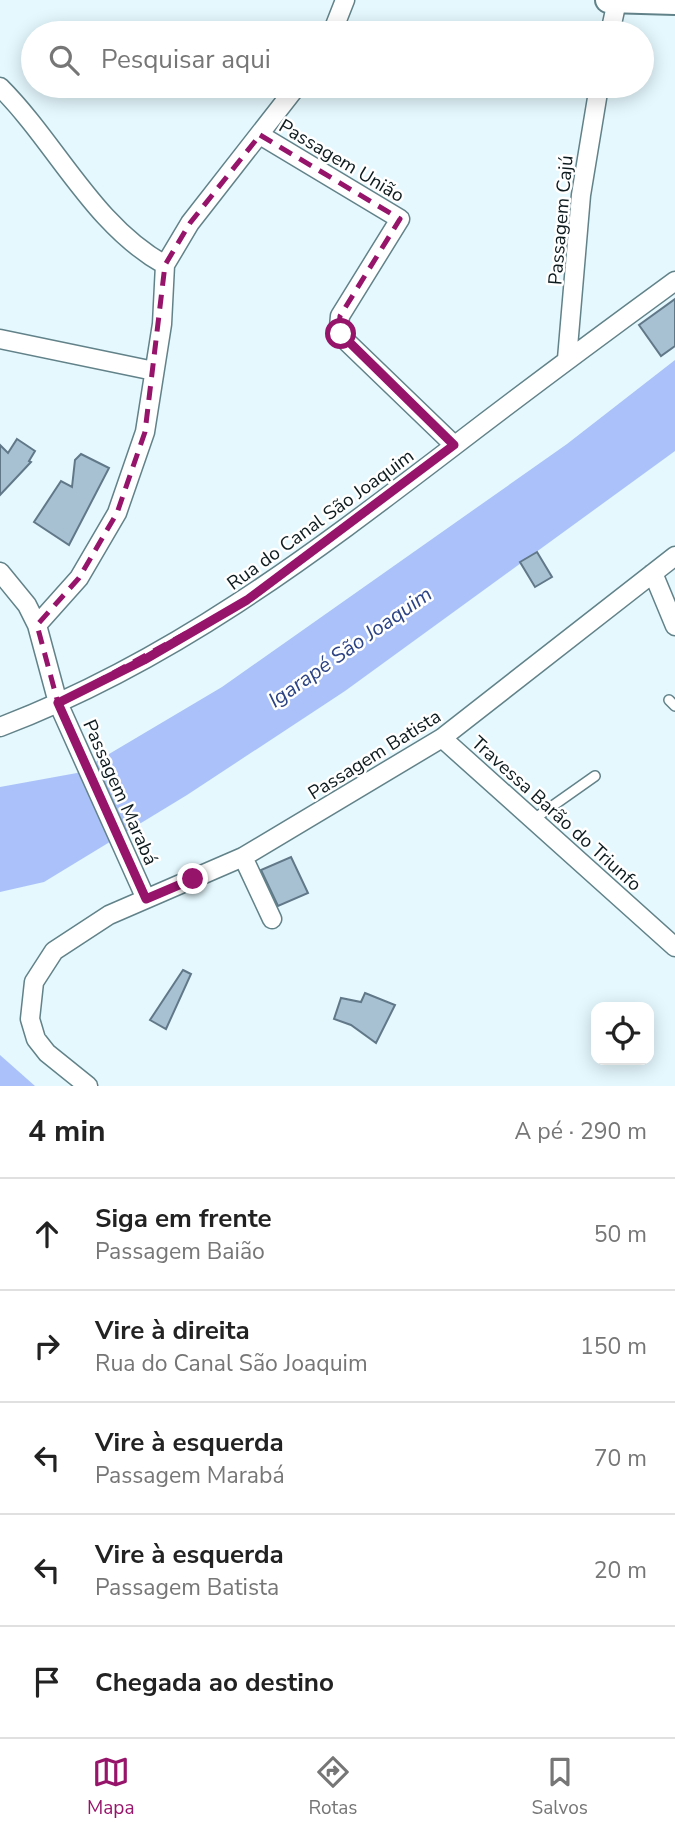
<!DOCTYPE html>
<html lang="pt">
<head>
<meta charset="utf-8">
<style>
  body { margin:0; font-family:"Nunito Sans",sans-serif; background:#f2f2f2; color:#222 }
  .controls { position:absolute; right:21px; bottom:21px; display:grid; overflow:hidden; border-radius:14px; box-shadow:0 4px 18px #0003 }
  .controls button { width:63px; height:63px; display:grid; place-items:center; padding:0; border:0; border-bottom:2px solid #e0e0e0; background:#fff; color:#222; font:35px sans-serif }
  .stop { position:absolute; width:21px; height:21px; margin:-16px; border:5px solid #97146b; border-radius:50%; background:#fff }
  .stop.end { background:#97146b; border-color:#fff; box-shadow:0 2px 7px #0008 }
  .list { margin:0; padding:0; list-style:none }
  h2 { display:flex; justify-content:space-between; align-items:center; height:91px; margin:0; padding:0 28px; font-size:30px }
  h2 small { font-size:23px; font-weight:400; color:#767676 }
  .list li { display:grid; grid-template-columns:46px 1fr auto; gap:21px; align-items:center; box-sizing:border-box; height:112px; padding:0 28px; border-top:2px solid #e0e0e0 }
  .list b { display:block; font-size:26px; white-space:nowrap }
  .list p { margin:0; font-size:23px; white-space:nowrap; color:#767676 }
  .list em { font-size:23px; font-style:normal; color:#767676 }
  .icon { flex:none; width:38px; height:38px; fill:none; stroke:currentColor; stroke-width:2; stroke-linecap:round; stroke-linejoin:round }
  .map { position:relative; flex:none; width:675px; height:1086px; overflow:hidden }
  .search { position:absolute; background:#fff; box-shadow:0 4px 18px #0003; left:21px; right:21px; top:21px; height:77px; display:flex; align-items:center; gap:18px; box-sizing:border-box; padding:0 24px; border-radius:38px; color:#767676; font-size:26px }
  .sheet { height:651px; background:#fff }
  nav { display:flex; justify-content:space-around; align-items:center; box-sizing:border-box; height:98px; border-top:2px solid #e0e0e0; background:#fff; font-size:19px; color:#767676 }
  nav a { display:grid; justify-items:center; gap:4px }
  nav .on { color:#97146b }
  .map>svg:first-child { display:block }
  .water { fill:#aac2f9 }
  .building { fill:#a7c0d2; stroke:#617889; stroke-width:2 }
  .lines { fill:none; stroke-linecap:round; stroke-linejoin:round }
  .lane-casing { stroke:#628289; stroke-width:12 }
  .street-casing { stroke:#628289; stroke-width:21 }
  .secondary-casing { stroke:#628289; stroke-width:28 }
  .lane { stroke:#fff; stroke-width:9 }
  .street { stroke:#fff; stroke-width:18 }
  .secondary { stroke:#fff; stroke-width:24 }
  .route { stroke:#97146b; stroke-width:9 }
  .marked { fill:none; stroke:#97146b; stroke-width:5; stroke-dasharray:14 9; stroke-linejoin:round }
  .labels { text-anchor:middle; stroke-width:5; stroke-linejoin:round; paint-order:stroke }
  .street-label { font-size:19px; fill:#0e1b1e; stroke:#fff }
  .water-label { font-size:21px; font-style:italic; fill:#2c4384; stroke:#fff }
</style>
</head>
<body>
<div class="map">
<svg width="675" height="1086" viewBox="0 0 675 1086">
  <rect width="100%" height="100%" fill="#e4f8fd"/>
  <path class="water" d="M675,360V451L345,691L187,795L44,882L0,892V787L77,773L222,687L567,444Z
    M0,1055L35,1086H0Z"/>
  <path class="building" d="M675,299V346L661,356L639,325Z
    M17,439L35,451L29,461L31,462L0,495V445L8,453Z
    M81,454L109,468L69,545L34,522L61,481L72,487L75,460Z
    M537,552L552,577L535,587L520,562Z
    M291,857L308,893L278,906L261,870Z
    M183,970L191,974L166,1029L150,1020Z
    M365,993L395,1005L376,1043L351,1025L334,1019L341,998L361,1002Z"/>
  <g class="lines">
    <g class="lane-casing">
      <path id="lane" d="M669,700L675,706
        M534,819L595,776"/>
    </g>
    <g class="street-casing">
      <path id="street" d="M332,33L345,0
        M610,33L617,1
        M0,87C57,144 93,225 165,265
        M260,135L400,219L340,316L339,327L344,339L454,445
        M0,339L154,371
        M567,359L581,195L599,86
        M0,572L27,605L37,625
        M653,573L675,626
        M0,727C171,662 310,556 454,446C527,390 601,335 675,281
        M442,738L675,947
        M243,857L272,919
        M146,899L58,703L37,625L79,578L117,513L145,432L162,324L165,265L190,223L297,86
        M88,1086L47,1053L36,1039L30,1019L34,982L54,951L109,915L243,857L442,738L675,556"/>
    </g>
    <g class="secondary-casing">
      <path id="secondary" d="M608,0L675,2"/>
    </g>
    <use href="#lane" class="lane"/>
    <use href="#street" class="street"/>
    <use href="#secondary" class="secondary"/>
  </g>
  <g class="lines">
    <path class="route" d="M193,879L146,899L58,703L144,660L247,600L454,445L341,334"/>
  </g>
  <path class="marked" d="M260,135L400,219L340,316L339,327L344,339L454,445L247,600L58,703L37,625L79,578L117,513L145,432L165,265L190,223Z"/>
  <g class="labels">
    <g class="street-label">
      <text transform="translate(342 160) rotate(31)" y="7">Passagem União</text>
      <text transform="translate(560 220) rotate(-85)" y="7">Passagem Cajú</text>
      <text transform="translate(320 519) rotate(-36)" y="7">Rua do Canal São Joaquim</text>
      <text transform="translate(374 754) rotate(-32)" y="7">Passagem Batista</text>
      <text transform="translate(121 792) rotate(66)" y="7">Passagem Marabá</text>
      <text transform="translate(557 813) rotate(42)" y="7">Travessa Barão do Triunfo</text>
    </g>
    <g class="water-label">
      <text transform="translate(350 647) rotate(-35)" y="7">Igarapé São Joaquim</text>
    </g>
  </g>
</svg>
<div class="controls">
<button><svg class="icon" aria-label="locate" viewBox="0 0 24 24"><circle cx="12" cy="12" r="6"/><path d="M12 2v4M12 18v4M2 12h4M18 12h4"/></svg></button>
</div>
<div class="stop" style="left:341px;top:334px"></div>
<div class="stop end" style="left:193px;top:879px"></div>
<div class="search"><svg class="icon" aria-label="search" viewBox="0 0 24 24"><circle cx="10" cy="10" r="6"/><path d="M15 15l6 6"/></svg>Pesquisar aqui</div>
</div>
<section class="sheet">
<h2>4 min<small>A pé · 290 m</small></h2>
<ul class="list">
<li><svg class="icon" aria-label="ahead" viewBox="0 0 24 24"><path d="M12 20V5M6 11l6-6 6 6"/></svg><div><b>Siga em frente</b><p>Passagem Baião</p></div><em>50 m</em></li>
<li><svg class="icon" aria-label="right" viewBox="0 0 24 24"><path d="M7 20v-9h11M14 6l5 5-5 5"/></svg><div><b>Vire à direita</b><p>Rua do Canal São Joaquim</p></div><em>150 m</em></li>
<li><svg class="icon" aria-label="left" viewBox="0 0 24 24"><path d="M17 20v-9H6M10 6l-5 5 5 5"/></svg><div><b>Vire à esquerda</b><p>Passagem Marabá</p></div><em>70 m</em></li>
<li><svg class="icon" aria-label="left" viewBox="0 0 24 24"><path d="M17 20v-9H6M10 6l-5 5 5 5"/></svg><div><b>Vire à esquerda</b><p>Passagem Batista</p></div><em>20 m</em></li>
<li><svg class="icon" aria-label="arrive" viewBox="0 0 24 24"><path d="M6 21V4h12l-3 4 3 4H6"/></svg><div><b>Chegada ao destino</b></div></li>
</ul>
</section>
<nav>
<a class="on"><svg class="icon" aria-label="map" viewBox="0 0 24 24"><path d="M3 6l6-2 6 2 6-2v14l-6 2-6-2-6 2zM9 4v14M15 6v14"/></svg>Mapa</a>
<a><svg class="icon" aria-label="directions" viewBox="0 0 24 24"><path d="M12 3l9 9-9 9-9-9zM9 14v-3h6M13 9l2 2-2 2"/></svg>Rotas</a>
<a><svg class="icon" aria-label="saved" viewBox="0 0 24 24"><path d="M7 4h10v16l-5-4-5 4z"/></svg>Salvos</a>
</nav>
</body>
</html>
